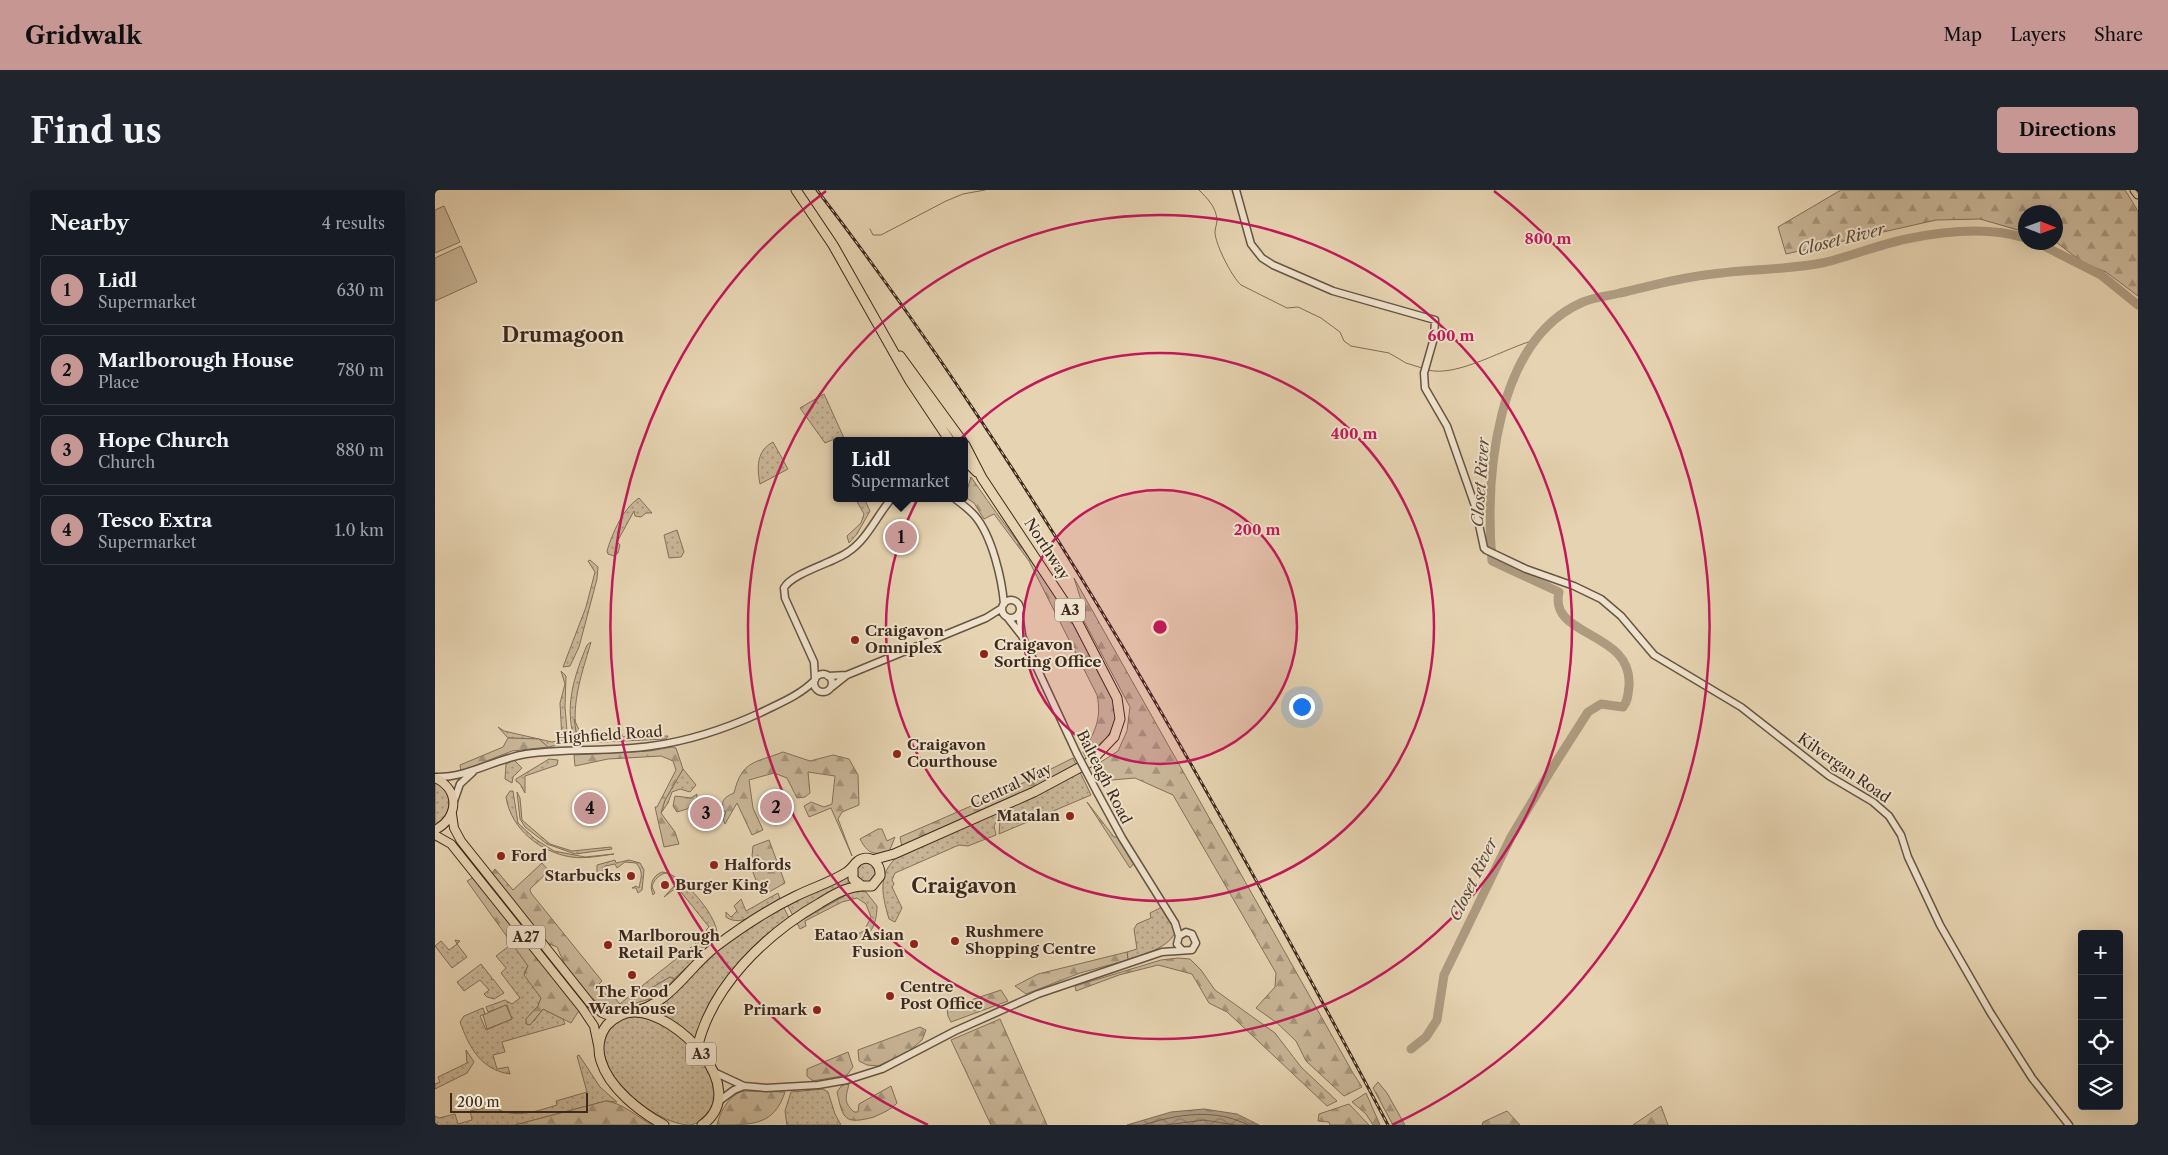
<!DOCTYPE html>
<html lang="en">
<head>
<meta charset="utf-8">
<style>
  body { margin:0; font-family:"Libre Caslon Text",serif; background:#20242c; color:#f1f3f6 }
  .controls { position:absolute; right:15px; bottom:15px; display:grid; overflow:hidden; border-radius:5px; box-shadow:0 5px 20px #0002 }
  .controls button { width:45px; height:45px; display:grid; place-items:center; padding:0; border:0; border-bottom:1px solid #363941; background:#171b24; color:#f1f3f6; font:25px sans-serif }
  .compass { position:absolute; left:1583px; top:15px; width:45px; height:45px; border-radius:50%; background:#171b24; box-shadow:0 5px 20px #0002; rotate:91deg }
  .scale { position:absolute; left:15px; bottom:12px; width:138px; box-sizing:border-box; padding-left:5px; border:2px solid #3d2a1d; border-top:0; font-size:14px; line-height:18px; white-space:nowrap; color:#3d2a1d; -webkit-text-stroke:4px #efe2cc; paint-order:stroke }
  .you { position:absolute; left:866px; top:516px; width:18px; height:18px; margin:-12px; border:4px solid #fff; border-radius:50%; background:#1a73e8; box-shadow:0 0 0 8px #1a73e833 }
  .badge { display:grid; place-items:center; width:32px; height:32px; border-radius:50%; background:#c59692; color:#111; font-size:16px; font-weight:700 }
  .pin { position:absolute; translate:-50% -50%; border:2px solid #fff; box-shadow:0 1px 5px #0006 }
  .popup { position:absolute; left:398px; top:247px; width:135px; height:65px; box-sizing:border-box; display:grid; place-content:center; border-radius:5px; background:#171b24; filter:drop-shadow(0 1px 4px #0005); font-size:16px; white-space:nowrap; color:#9ea1a6 }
  .popup b { font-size:19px; color:#f1f3f6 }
  .popup::after { content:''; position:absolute; left:50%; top:100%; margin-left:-10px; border:10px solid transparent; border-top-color:#171b24 }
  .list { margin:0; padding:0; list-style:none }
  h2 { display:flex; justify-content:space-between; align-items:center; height:65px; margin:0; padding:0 20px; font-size:21px }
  h2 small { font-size:16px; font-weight:400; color:#9ea1a6 }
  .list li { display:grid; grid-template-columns:32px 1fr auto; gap:15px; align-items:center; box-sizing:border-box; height:70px; margin:0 10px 10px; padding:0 10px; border:1px solid #363941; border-radius:5px }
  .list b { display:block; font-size:19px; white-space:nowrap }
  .list p { margin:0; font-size:16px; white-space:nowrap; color:#9ea1a6 }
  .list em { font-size:16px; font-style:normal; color:#9ea1a6 }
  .icon { flex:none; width:28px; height:28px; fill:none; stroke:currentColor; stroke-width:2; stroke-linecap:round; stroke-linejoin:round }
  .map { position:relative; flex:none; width:1703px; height:935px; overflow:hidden; border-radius:5px }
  header { display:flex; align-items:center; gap:30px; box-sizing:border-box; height:70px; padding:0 25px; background:#c59692; color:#111 }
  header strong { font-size:24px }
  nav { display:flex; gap:28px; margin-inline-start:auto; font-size:18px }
  .intro { display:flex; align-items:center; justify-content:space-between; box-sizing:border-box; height:120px; padding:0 30px }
  h1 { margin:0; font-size:35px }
  .button { padding:12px 22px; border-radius:5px; background:#c59692; color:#111; font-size:18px; font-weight:700 }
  main { display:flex; gap:30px; padding:0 30px }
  aside { flex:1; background:#171b24; border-radius:5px; box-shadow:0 5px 20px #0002 }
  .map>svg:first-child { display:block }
  .grass { fill:url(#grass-dots); stroke:#83705a }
  .forest { fill:url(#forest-firs); stroke:#83705a }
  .park { fill:#c9b698; stroke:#83705a }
  .water { fill:url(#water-waves); stroke:#806d58 }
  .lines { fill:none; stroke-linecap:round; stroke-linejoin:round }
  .shore { stroke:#75624e; stroke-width:1 }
  .stream { stroke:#806d58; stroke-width:1 }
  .river { stroke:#ad9a7f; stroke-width:9 }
  .minor-casing { stroke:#675442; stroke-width:9 }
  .major-casing { stroke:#3d2a1d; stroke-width:10 }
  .highway-casing { stroke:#3d2a1d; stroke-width:11 }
  .minor { stroke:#efe2cc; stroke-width:6 }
  .major { stroke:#e6d3b1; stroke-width:8 }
  .highway { stroke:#e6d3b1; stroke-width:9 }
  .rail-casing { stroke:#3d2a1d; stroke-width:3 }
  .rail { stroke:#efe2cc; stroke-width:1; stroke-dasharray:4; stroke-linecap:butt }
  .minor-bridge-casing { stroke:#675442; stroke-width:9; stroke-linecap:butt }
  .minor-bridge { stroke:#efe2cc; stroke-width:6 }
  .ring { fill:none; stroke:#c2185b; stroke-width:2.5 }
  .poi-dot { fill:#8f2418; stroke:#efe2cc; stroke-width:2 }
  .labels { text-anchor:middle; stroke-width:4; stroke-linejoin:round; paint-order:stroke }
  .shield { fill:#efe2cc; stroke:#726152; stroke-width:1 }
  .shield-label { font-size:14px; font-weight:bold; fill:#3d2a1d }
  .street-label { font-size:15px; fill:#3d2a1d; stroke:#efe2cc }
  .poi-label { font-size:15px; font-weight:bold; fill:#3d2a1d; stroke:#efe2cc; text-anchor:start }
  .water-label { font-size:16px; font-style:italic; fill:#594636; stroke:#efe2cc }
  .district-label { font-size:20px; font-weight:bold; fill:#3d2a1d; stroke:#efe2cc }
  .centre { fill:#c2185b; stroke:#efe2cc; stroke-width:2.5 }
  .ring-label { font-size:15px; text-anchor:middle; font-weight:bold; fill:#c2185b; stroke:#efe2cc; stroke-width:4; stroke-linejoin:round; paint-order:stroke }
</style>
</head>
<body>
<header>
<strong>Gridwalk</strong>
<nav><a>Map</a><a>Layers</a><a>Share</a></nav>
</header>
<div class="intro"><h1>Find us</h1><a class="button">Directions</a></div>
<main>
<aside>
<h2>Nearby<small>4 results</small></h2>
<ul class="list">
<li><span class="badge">1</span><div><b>Lidl</b><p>Supermarket</p></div><em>630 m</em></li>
<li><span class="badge">2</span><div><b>Marlborough House</b><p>Place</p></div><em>780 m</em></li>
<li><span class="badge">3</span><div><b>Hope Church</b><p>Church</p></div><em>880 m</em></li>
<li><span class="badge">4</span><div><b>Tesco Extra</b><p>Supermarket</p></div><em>1.0 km</em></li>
</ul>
</aside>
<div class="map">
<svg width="1703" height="935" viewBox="0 0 1703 935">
  <defs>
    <pattern id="grass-dots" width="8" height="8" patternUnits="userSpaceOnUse" patternTransform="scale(1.25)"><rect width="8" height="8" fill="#c9b698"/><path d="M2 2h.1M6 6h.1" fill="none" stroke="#a4947b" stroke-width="1.8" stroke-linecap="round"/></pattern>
    <pattern id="forest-firs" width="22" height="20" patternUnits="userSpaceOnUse" patternTransform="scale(1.25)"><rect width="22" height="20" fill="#c9b698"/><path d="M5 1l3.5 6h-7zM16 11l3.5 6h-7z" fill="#a4947b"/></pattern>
    <pattern id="water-waves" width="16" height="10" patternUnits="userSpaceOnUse" patternTransform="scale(1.25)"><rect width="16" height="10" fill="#ad9a7f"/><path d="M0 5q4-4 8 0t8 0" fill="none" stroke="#8e7e67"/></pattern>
  </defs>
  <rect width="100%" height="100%" fill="#e6d3b1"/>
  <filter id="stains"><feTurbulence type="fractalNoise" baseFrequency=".004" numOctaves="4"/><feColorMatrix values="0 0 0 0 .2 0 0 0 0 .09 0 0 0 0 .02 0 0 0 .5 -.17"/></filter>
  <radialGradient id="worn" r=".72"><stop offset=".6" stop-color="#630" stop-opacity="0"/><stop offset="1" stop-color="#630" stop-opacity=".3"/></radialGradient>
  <path class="grass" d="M389,204L409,248L407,250H397L390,253L365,218Z
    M338,252L353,279L325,294C322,278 321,261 338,252Z
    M204,308L217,323H211L206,327L200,326L199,321L182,352L185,355L183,363L179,366L173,364L172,361C177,344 188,318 204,308Z
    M420,308H429L435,321L422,344L414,353L412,346L426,333L429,324Z
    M242,340L249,362L246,367L234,368L229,345Z
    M155,370L163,377L162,389L144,457L135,476L128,477L151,417L160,382L153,371Z
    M156,452C145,490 135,516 143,553L141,554C128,518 139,487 152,455Z
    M126,481L131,486L130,517L133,553L113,557L104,549L73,548L63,537L69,541L117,552L127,550L125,513L130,494Z
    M114,569L123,570L122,575L90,586V603L85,594L81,591V589Z
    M79,570L87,578L78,587L77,593L70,589L71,574Z
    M248,579L261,595L255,602L245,599L237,602L233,613L226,623L230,610Z
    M645,582L656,605L564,644L565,630L577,615Z
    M0,592C20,604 17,624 0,636Z
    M75,601H78L83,633L100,649L119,661L150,667L179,664C165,666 150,669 136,667C105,662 76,639 71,607Z
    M82,602L85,608L87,630L115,654L137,661L176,657L177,659L140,664L112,654L90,637L85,629Z
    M566,621L559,636L561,645L533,656L524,655L460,683L457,690L459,694L457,697L467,718L460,732L454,729C446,702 442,681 467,663Z
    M180,670L181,673L194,670L205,673L209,680L207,700L203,703L201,698H197L201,696L204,698C206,687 209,682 201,673L190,672L182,678L180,674L170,676L165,685L168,692L162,684V675Z
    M422 682a10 10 0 1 1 20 0a10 10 0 1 1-20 0Z
    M227,682C247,683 287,730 282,749L239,789L235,787L213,800L198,803L274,743L271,740L274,737L242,697L229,707L241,694L232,683C226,683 218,690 217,697L220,703L218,705C214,695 217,686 227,682Z
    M415,684L418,693L358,726L352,714Z
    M420,700L431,702L442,716C442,732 436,753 415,748L429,741L436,727L431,714L422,708L407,712L370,731L371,736L365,739L362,733Z
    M343,703L345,709C328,718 308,739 291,727V722L296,727L302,721L299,716L306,709L311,721Z
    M348,716L354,728L302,777L262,854L215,821L228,814L292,752Z
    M727,717L741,741C734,758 709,764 693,770L692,762L702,759L699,739L702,734L716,728L715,723Z
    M20,750L25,751L22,754L32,767L17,778L0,756L6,751L14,760L22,754Z
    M78,753L93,776L89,783L106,808L103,816L91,829L99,831L108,819L128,829L130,834L67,852L70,862L58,865L62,879L73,877L75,884C46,880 34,857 25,832L29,826L48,818L50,824L45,826L51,840L77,829L72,815L53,822L51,817L70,810L77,814L85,808L66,783L71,778L61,766Z
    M46,774L57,788L56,790L58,789L69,803L59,809L52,807L49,804L54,800L45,790L29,801L22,792Z
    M200,825C206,826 213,827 218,829C246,843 300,890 273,923C268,929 263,934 255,935C220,935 152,879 172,842C174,838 177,834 182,831C187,828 194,827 200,825Z
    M31,860L39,872L32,883L0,899V894L5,892L3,887L32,873Z
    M144,865L165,897L182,912L171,911L80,935H0V926L4,928L20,924L23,934L37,930L35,921L64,915V920C84,928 102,921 122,915L121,911L152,902L142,866Z
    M388,899L393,902L400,924L406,935H352L350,921L356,902Z"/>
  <path class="forest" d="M1406,0H1690L1703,21V106L1671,82L1647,72L1621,52L1620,22H1590V42L1545,29L1501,30L1351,64L1343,37Z
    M536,287C580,351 630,410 664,480C669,490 679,504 681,515C685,537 666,555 652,570L648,562C660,542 667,528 662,505L594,371L559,324L549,329L539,313L530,307Z
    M639,388L918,883L927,897L909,906L871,871L861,851L842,833L821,818L840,797L841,783L738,605L700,588L665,591L658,577L683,561L692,541L695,517L643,420L647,413Z
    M139,529L146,544L191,547L233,546L231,549L143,553Z
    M73,548L104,549L113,557L77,561L26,581L25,575L68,557Z
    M237,557L241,558L248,579L230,610L226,623L240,642L244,654L229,657L220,617H222L241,580L238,571L226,566L173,569L140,576L139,565L215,561Z
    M348,562L375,571L398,565L414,569L423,585L424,615L407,622L403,629L417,666L396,618L374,627L369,616L376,612L389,617L397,614L400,586L373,582L375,603L370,607L362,608L352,588L339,583L314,590L318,618L328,640L317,645L302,613L290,634L288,629L291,622L287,620C287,610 289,607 299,603C307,570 320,573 348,562Z
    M638,568L642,577L467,657L465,647L582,596Z
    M262,604L261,613L252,619L242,622L238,616L240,606L256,608Z
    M652,612L679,647H684L699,673L695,678Z
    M443,639H447L452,651L460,647L454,662C438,665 433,664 425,649Z
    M334,650L350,693L327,706L316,677L318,656Z
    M107,673L114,681L95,699L96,703L167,791L163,795L172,806L179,807L185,814L198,803L213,800L235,787L239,789L225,806L181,819L167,817L156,807L130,775L122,757L112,753L56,684L60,679L78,700Z
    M39,687L145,819L136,833L108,819L95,835L91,834V829L103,816L106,808L89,785L93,776L32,691Z
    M692,762L693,770L645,783L591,804L580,796L603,784Z
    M743,768L755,769L766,780L780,800L840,843L866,877L902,911L892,916L804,833L792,822L774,813L757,784L723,775L684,785L641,801L640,796L726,770Z
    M566,800L573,811L516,832L513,826L512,818Z
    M565,829L612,935H556L516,850Z
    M485,837L491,840L487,850L474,861L443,876L432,875L424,871L423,860Z
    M413,862L418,877L412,885L378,891L372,886V879Z
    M943,892L952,903L970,935H958L938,898Z
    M414,894C411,907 408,912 419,922H423L424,914L456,896L462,913C456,920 447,923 439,927C409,935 408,929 402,902L407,895Z
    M309,901L350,902C339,935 319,935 282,935C285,921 295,904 309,901Z
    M931,903L945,935H938L931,924L917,912Z
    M171,911C188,913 202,927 217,935H80Z
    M914,914L934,935H895L894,932L883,931L884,924Z
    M1226,916L1233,935H1198Z
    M1072,921L1085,935H1047L1048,932Z"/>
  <path class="park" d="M9,16L25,52L0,63V20Z
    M26,56L42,92L0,111V68Z
    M71,815L77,829L52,839L48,825Z"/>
  <path class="water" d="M769,919L802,924L824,935H692L736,922Z"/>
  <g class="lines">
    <path class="shore" d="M708,935C743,924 780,918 813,935
      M731,935L769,930L800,935"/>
    <path class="stream" d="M764,0C773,9 781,17 782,30C782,34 780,38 780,42C780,54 797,87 806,95L852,118L863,117L886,128L905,142L909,151L916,156L954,163L971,173L987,178
      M435,39L438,45H446L511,11L528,4L550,0
      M993,180C1022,188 1072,157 1100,150"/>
    <path class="river" d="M1601,52L1666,85L1703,115
      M976,859L991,847L1002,830L1009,785L1076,647L1116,580L1153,522L1166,514L1188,517C1193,511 1193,504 1194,496C1198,440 1113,448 1124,402L1057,371C1050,287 1060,150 1148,112C1160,107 1173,106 1185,103C1216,96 1246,87 1278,84C1314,79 1351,80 1387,73C1415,67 1442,55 1471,49C1509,41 1553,36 1590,48"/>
    <g class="minor-casing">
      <path id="minor" d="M801,0L816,54L827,68L838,75L898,101L1000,130L999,148L989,183L990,198L1012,236L1040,316L1049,358L1051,360L1091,379L1139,396L1166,409L1186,426L1219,465L1306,517L1394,586L1438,612L1454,626L1466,645L1473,667L1505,735L1555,822L1597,888L1634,935
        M519,308C527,314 534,319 540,326C557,346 567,389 569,414
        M567 419a9 9 0 1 1 18 0a9 9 0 1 1-18 0Z
        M584,424L587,445
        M572,427L587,446L642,564
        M379 493a9 9 0 1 1 18 0a9 9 0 1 1-18 0Z
        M393,486L412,485
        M380,489L379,472L350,408L349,398C357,383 398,373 413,362C432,350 442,325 457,308
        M397,497L412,485L551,428L567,418
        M0,587C33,588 59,569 91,564C133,558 175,562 216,556C254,551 290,539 325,523C345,513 364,506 380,490
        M662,602L687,648L740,733L744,746
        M19,611L25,594L38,582
        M279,882L309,896L331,898L383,895L412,890L447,879L520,841L603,804L727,762L757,760L761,753L757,744L751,742L744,746L742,754L746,759
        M284,911L299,900L309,896"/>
    </g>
    <g class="major-casing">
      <path id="major" d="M0,588C25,599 24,628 0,640
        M17,624L19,638L26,651L155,813L167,823L179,828
        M0,645L16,654L147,818L159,836L163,855"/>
    </g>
    <g class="highway-casing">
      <path id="highway" d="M361,0L398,55L475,191L515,251
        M1700,0L1703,4
        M465,166L527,251
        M530,270L542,282
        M437,670L459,664L599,602L655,572L679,547L685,529L682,508L642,431L547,288L530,255
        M197,822C234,815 252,779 280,757C305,738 332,720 361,706C377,698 397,692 412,682C417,679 419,674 423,671C435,663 446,674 445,686L437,696H427L418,689V678
        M262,859C276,796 331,744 385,713C398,705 411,697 427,696
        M229,935C205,922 174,898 166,871C162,859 164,845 172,835C179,828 189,822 199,822C241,821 318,899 267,935"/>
    </g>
    <use href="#minor" class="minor"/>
    <use href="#major" class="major"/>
    <use href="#highway" class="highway"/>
    <g class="rail-casing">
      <path id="rail" d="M382,0C605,291 782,612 953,935"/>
    </g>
    <use href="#rail" class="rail"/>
    <g class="minor-bridge-casing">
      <path id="minor-bridge" d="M642,564L662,602"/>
    </g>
    <use href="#minor-bridge" class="minor-bridge"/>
  </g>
  <circle cx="725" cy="437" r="137" fill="#c2185b" fill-opacity=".12"/>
  <g class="ring">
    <circle cx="725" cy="437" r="137"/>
    <circle cx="725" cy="437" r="274"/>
    <circle cx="725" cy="437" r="412"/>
    <path d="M493 935A549 549 0 0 1 391 1M1059 1A549 549 0 0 1 957 935"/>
  </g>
  <g class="poi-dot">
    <circle cx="420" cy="450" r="5"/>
    <circle cx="549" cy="464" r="5"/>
    <circle cx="462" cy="564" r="5"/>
    <circle cx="635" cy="626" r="5"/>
    <circle cx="66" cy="666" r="5"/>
    <circle cx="279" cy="675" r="5"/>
    <circle cx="196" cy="686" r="5"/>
    <circle cx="230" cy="695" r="5"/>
    <circle cx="520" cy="751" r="5"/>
    <circle cx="479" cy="754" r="5"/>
    <circle cx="173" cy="755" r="5"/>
    <circle cx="197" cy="785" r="5"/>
    <circle cx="455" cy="806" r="5"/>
    <circle cx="382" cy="820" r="5"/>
  </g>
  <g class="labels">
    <g class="shield">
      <rect x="620" y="408.5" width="30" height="23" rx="4"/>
      <rect x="72" y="735.5" width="38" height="23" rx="4"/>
      <rect x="251" y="852.5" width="30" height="23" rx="4"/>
    </g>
    <g class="shield-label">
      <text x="635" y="425">A3</text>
      <text x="91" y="752">A27</text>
      <text x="266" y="869">A3</text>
    </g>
    <g class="street-label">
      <text transform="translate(612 359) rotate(57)" y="5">Northway</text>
      <text transform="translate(174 545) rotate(-4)" y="5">Highfield Road</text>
      <text transform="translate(1409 578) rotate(35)" y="5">Kilvergan Road</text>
      <text transform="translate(669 587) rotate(63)" y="5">Balteagh Road</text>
      <text transform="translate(576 596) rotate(-25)" y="5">Central Way</text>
    </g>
    <g class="poi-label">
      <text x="430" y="446">Craigavon<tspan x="430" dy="17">Omniplex</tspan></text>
      <text x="559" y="460">Craigavon<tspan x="559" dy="17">Sorting Office</tspan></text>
      <text x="472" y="560">Craigavon<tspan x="472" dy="17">Courthouse</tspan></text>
      <text x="625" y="631" text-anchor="end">Matalan</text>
      <text x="76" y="671">Ford</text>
      <text x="289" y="680">Halfords</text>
      <text x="186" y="691" text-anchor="end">Starbucks</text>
      <text x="240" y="700">Burger King</text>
      <text x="530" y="747">Rushmere<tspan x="530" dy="17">Shopping Centre</tspan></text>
      <text x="469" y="750" text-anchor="end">Eatao Asian<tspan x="469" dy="17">Fusion</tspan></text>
      <text x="183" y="751">Marlborough<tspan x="183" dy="17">Retail Park</tspan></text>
      <text x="465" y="802">Centre<tspan x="465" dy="17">Post Office</tspan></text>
      <text x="197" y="807" text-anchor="middle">The Food<tspan x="197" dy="17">Warehouse</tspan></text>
      <text x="372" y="825" text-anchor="end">Primark</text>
    </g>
    <g class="water-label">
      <text transform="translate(1406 49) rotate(-14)" y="6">Closet River</text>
      <text transform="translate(1045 292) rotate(-86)" y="6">Closet River</text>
      <text transform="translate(1038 689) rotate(-64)" y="6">Closet River</text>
    </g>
    <g class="district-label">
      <text x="128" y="152">Drumagoon</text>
      <text x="529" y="703">Craigavon</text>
    </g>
  </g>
  <circle cx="725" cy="437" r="8" class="centre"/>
  <g class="ring-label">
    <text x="1113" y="54">800 m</text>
    <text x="1016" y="151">600 m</text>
    <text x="919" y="249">400 m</text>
    <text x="822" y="345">200 m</text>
  </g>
  <rect width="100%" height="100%" filter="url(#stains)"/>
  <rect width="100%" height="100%" fill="url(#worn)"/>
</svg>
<div class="controls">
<button>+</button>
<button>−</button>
<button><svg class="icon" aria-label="locate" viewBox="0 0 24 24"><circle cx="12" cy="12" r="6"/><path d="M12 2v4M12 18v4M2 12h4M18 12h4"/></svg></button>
<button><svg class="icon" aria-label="layers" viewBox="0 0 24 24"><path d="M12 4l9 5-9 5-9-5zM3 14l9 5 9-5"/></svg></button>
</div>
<svg class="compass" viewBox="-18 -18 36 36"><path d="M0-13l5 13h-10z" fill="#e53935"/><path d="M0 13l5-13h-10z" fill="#9ea1a6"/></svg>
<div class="scale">200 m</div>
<div class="you"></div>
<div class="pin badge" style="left:466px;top:347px">1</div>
<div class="popup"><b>Lidl</b>Supermarket</div>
<div class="pin badge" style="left:341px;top:617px">2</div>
<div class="pin badge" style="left:271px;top:623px">3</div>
<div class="pin badge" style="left:155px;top:618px">4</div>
</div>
</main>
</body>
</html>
